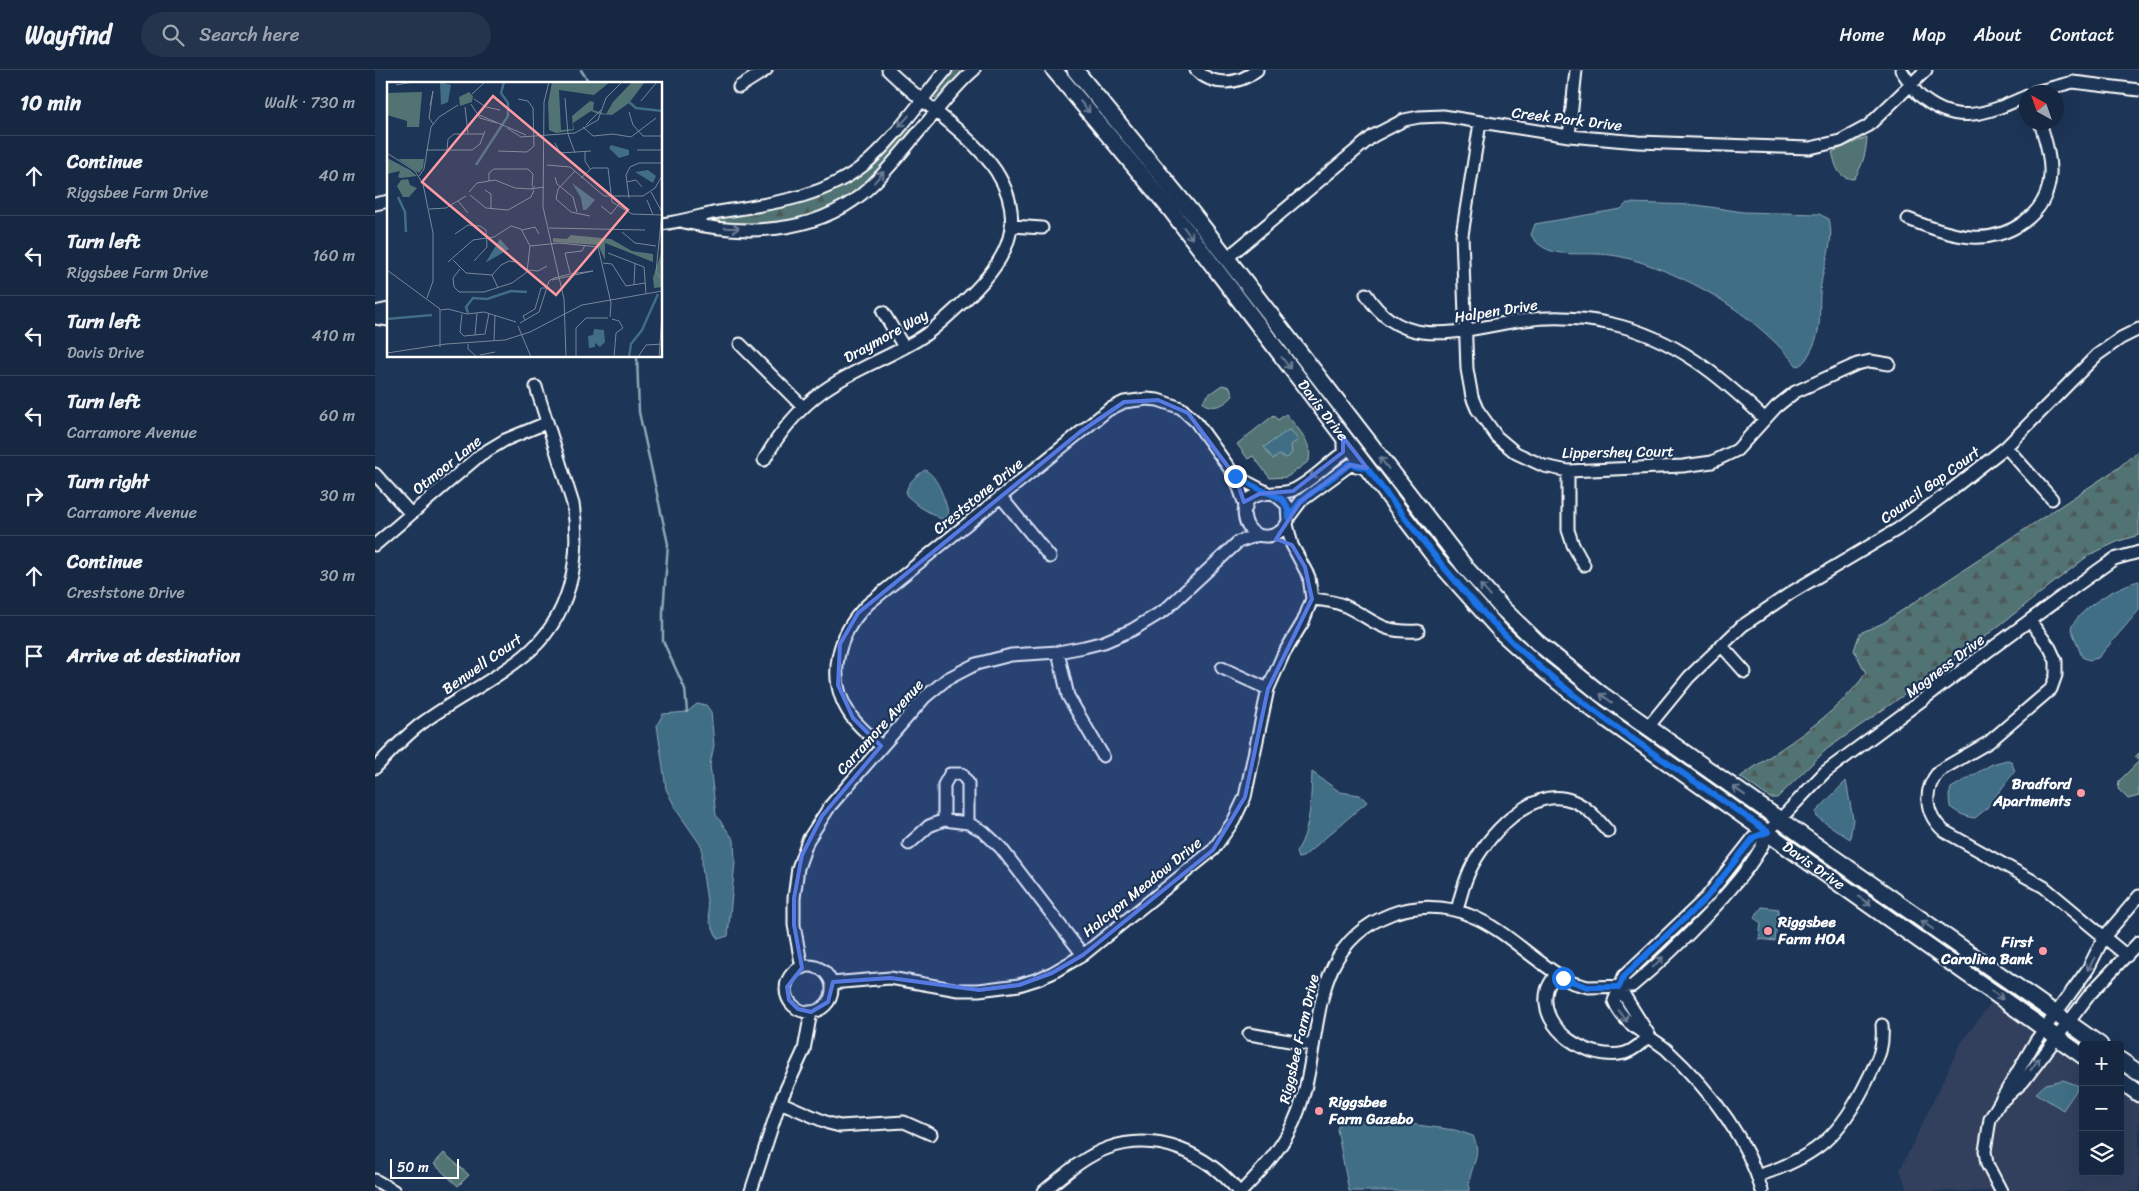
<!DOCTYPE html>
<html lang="en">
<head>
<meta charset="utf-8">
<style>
  body { margin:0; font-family:Sriracha,sans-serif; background:#23344c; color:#f1f3f6 }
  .controls { position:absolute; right:15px; bottom:15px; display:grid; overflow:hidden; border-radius:5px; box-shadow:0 5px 20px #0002 }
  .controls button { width:45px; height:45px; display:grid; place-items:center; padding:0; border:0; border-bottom:1px solid #35445a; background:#162841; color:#f1f3f6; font:25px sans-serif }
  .compass { position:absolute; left:1644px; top:15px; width:45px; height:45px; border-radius:50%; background:#162841; box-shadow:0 5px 20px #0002; rotate:320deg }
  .scale { position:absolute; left:15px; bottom:12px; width:69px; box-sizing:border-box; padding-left:5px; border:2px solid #fff; border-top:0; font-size:14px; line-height:18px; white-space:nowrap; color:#fff; -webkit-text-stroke:4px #1d3557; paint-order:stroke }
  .stop { position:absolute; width:15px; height:15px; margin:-11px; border:4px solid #1a73e8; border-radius:50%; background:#fff }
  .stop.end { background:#1a73e8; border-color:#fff; box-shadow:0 1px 5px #0008 }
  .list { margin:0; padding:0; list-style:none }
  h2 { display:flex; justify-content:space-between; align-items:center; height:65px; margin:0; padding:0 20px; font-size:21px }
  h2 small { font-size:16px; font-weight:400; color:#9ea6b1 }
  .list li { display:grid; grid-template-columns:32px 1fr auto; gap:15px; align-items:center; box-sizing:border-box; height:80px; padding:0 20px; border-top:1px solid #35445a }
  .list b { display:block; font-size:19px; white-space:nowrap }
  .list p { margin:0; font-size:16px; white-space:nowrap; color:#9ea6b1 }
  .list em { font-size:16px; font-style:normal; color:#9ea6b1 }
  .icon { flex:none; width:28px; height:28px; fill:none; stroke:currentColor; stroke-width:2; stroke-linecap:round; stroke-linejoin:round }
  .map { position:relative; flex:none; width:1764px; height:1121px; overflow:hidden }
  header { display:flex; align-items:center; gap:30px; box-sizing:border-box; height:70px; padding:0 25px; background:#162841; border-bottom:1px solid #35445a }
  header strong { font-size:24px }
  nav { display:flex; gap:28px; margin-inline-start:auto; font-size:18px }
  .search { width:350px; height:45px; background:#23344c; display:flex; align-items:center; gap:12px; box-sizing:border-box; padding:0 18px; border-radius:28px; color:#9ea6b1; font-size:19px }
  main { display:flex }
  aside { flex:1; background:#162841 }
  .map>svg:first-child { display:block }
  .built { fill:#31415d }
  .grass { fill:url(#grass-dots); stroke:#a8b9b9 }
  .forest { fill:url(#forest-firs); stroke:#a8b9b9 }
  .green { fill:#517373; stroke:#a8b9b9 }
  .water { fill:#416e85; stroke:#8da8b6 }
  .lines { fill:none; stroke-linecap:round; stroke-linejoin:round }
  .stream { stroke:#8da8b6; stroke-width:2.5 }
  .minor-casing { stroke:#fff; stroke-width:15 }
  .major-casing { stroke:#fff; stroke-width:19 }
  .minor { stroke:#1d3557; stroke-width:11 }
  .major { stroke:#1d3557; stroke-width:15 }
  .oneway { stroke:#6c7c92 }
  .route { stroke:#1a73e8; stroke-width:6 }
  .marked { fill:#567ae2; fill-opacity:0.2; stroke:#567ae2; stroke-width:4; stroke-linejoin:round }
  .poi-dot { fill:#ff9aa2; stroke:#1d3557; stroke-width:2 }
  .labels { text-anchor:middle; stroke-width:4.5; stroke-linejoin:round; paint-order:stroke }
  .street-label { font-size:15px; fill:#fff; stroke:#1d3557 }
  .poi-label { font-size:15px; font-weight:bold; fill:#fff; stroke:#1d3557; text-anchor:end }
  .inset-river { fill:none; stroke:#416e85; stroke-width:2.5 }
  .inset-road { fill:none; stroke:#77869a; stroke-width:1 }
  .view { fill:#ff9aa2; fill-opacity:0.15; stroke:#ff9aa2; stroke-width:2.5 }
  .inset-edge { fill:none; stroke:#fff; stroke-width:2.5 }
</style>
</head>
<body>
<header>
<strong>Wayfind</strong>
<div class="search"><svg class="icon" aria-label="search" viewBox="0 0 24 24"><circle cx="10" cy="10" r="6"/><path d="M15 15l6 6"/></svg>Search here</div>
<nav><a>Home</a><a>Map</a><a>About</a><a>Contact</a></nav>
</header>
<main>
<aside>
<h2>10 min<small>Walk · 730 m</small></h2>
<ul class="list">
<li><svg class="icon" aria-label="ahead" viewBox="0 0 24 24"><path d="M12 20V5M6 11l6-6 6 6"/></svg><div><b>Continue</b><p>Riggsbee Farm Drive</p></div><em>40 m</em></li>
<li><svg class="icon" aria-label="left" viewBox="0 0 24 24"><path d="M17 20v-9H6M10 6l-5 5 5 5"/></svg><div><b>Turn left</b><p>Riggsbee Farm Drive</p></div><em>160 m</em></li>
<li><svg class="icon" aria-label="left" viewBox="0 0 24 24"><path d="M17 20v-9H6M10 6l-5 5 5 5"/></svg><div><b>Turn left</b><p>Davis Drive</p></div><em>410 m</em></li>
<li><svg class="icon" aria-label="left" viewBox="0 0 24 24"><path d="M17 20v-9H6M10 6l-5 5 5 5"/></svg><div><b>Turn left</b><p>Carramore Avenue</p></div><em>60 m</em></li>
<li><svg class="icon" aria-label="right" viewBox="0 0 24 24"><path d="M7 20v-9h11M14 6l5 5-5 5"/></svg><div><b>Turn right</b><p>Carramore Avenue</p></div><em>30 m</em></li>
<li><svg class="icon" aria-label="ahead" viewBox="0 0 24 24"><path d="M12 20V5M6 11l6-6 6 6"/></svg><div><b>Continue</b><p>Creststone Drive</p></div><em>30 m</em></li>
<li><svg class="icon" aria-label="arrive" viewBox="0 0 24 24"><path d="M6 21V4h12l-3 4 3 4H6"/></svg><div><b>Arrive at destination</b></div></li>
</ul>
</aside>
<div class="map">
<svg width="1764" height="1121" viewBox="0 0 1764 1121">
  <defs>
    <pattern id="grass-dots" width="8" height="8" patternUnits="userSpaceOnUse" patternTransform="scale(1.25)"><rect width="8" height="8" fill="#517373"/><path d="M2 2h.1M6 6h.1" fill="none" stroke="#4e5a5a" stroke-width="1.8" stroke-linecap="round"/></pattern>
    <pattern id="forest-firs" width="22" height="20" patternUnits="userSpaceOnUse" patternTransform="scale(1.25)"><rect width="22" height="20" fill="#517373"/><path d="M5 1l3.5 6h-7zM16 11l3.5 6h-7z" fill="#4e5a5a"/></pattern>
  </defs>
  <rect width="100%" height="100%" fill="#1d3557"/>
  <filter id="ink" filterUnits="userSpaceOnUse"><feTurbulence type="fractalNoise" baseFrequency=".02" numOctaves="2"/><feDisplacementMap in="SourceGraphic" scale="10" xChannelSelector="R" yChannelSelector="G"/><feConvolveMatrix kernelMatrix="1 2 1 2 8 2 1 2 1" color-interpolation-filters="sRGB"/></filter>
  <g filter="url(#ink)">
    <path class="built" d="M1629,915L1715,975H1708V1102H1745V996L1764,1009V1121H1533L1525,1100L1586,973Z"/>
    <path class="grass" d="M574,0H591L567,29L563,30L556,25Z"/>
    <path class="forest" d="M530,55L538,63C499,107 472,142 410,155C390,159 355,154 333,154L331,151L334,147L457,119Z
      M1764,380V465L1744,471L1714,485L1593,580L1452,679L1402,728H1395L1365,707C1410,675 1459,648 1491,603L1479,580L1485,563L1508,553L1743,398Z"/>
    <path class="green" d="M1492,67C1491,83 1488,95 1479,109C1462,108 1461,96 1457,82Z
      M847,315L855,317L858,326C850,334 841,340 829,334L828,331L834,324Z
      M911,344C922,358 938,372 934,391L912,407L895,408L878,386L873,389L862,374L899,345L903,350Z
      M1764,683V726L1753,729L1743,719L1744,711L1764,691L1760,687Z
      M69,1083L94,1105L83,1116L59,1094Z"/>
    <path class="water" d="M1252,133L1322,135L1368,142L1444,144L1454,149C1460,173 1449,192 1446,214C1442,243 1450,258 1433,286C1430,291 1427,295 1422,296C1380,246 1325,211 1262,191C1249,187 1235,184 1221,184C1197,183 1170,188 1156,165L1160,154L1246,139Z
      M915,359L923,370L916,375L917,383L912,388L904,385L898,389L889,377Z
      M550,400C563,406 571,432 574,446L566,449L545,437L531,425C531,413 541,406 550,400Z
      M1764,511V540L1723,588L1714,590L1707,587L1696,558C1705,538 1742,516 1764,511Z
      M322,634L331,635L336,642L339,675L335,695L341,745L359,770L360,792L353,866L343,869L335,852L327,797V777L302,741L291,719L282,655L288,644L312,642Z
      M1632,690L1636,691L1640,701L1611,739L1600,748C1590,747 1583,743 1575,737L1574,726L1576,718L1617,694Z
      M937,702L965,722L985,725L992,732L928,787L923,788L921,782C936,761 936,727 937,702Z
      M1471,711L1478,749L1475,769L1446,750L1442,747L1441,742Z
      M1387,837L1404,839L1400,871L1384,869L1386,853L1379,848Z
      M1688,1010L1704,1016L1688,1040L1661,1023L1671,1014Z
      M981,1047L1080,1060L1098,1066C1109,1087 1092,1099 1094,1121H974L962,1059C966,1049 971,1048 981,1047Z"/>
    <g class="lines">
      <path class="stream" d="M206,0L215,14
        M262,286L264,342L293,474L288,542V571L310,619L312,642"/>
      <g class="minor-casing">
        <path id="minor" d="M821,0C839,17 863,15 882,0
          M1526,0C1532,8 1537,18 1544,25C1581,58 1613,43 1652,26
          M364,17L391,0
          M1660,22L1698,12L1764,20
          M1105,53L1087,165L1092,299L1097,327L1102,339L1122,367L1141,383L1169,396L1193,401L1308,396L1337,392L1362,380L1401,337L1420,322L1482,294L1495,291L1514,294
          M1194,66L1201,0
          M0,134L14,131
          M1533,149C1553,157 1574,165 1596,167C1633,170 1673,145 1675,105C1676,87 1670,69 1665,52
          M309,152C368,166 438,164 487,124C512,103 532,75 553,51C568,34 581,15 599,0
          M286,154C304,152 321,147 338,143C391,134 445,130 489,95C517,72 547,29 571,0
          M637,156L667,158
          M852,188L998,66L1029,50L1044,47L1068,46L1194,66L1263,72L1435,78L1465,71L1493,56L1551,0
          M991,224C1030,286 1092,257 1150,250C1178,246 1209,248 1237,254C1300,268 1345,306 1390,349
          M0,242L14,239
          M508,242L529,277
          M0,248L14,250
          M365,274L428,337
          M1631,377L1677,429
          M389,390C404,363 422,340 448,321C477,300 513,288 544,269C559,260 572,247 585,235C627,197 656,156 621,101C597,65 544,31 513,0
          M1193,401V460L1198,475L1209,495
          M0,404L36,444
          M860,406L891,422
          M898,423L912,435L913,451C905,471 875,472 870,449C863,415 903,427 918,420C936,412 952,394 968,383V367
          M626,427L675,487
          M914,447L926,431L975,395L992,398
          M0,475L105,385L130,370L171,353
          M937,529C947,530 958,531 968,535C1001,550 1003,563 1043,561
          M1655,551L1675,578L1681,591V605L1676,619L1614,672L1564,701C1547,721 1550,744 1569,761L1669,817L1752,886
          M1346,575L1370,602
          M683,582L693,626L728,686
          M847,598L893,619
          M1273,657L1314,607L1367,556L1417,522L1523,459L1567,427L1631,377L1722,285L1746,268L1764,259
          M506,676C496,667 484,657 476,646C450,609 462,564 493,534L733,340L749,332L772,329L783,330L806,338L821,352L860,406L871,438
          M0,698C16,682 31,664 50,651C82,628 118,611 149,586C195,549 207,490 198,434L161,317
          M569,750V715L575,704H587L593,713V753
          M534,774L554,756L569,750L593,753L608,761L626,778L708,885
          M1082,841C1085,827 1089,813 1095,800C1111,767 1157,714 1198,731C1213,737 1223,750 1233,761
          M411 919a23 23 0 1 1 46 0a23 23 0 1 1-46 0Z
          M427,898L419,855V828L423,798L433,770L455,736L550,627L572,609L601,594L636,585L683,582L709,577L729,572L757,560L790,540L863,472L883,465
          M1181,903C1178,909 1173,915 1172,920C1162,960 1216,992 1250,983C1260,980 1267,973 1274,965
          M456,913L515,908L583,920H604L644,915L663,909L677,903L708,885L838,780L858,752L870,727L893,619L908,585L928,552L937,529L934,507L917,475L912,454
          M1244,917L1274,965
          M874,964L938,975
          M1629,1029L1648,1012L1715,924L1764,872
          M405,1032L453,1053L465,1056L529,1052L556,1064
          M1382,1106C1442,1087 1466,1065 1493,1009C1503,988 1509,979 1507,955
          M0,1110L19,1121
          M376,1121L405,1032L429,980L436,942
          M669,1121C689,1105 708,1087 733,1078C782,1061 831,1083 863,1121
          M867,1121C890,1097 911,1074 923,1042C950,971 929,877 1016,844C1041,835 1070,835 1094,845C1133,860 1161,895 1198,913L1213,917L1257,916C1292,887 1380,804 1393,762L1450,702L1701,516L1739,489L1764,482
          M1387,1121C1371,1065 1333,1018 1291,979C1271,963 1249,956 1239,931L1249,906L1331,828L1379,767L1393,762
          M1626,1121L1612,1094L1610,1081L1615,1049L1660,972L1713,899L1729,867L1764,826"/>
      </g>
      <g class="major-casing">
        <g id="major">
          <path id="s1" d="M679,0L795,139L1062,490L1127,563L1167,599L1220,641L1708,986"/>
          <path d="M700,0L817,143L1091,498L1127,538L1163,573L1226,624L1725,975"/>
          <path d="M1745,990L1764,1003"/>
          <path d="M1745,1010L1764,1024"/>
        </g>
      </g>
      <use href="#minor" class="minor"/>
      <use href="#major" class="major"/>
    </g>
    <defs><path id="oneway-shaft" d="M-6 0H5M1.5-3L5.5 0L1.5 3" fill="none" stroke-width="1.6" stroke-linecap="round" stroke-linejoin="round" transform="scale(1.25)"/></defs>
    <g class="oneway">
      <use href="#oneway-shaft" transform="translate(710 37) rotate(50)"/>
      <use href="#oneway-shaft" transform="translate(529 51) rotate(131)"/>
      <use href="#oneway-shaft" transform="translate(504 107) rotate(-48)"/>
      <use href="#oneway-shaft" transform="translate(357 158) rotate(2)"/>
      <use href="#oneway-shaft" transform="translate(813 163) rotate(53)"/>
      <use href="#oneway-shaft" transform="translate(911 293) rotate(53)"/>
      <use href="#oneway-shaft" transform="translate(1009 393) rotate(-128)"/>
      <use href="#oneway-shaft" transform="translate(941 403) rotate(143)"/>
      <use href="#oneway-shaft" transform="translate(1110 520) rotate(-132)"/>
      <use href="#oneway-shaft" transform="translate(1231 628) rotate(-144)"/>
      <use href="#oneway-shaft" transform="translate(1364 721) rotate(-144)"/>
      <use href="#oneway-shaft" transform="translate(1490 831) rotate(35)"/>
      <use href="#oneway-shaft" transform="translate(1552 855) rotate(-145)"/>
      <use href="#oneway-shaft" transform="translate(1283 892) rotate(-45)"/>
      <use href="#oneway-shaft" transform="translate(1716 894) rotate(120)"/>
      <use href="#oneway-shaft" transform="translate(1622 925) rotate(37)"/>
      <use href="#oneway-shaft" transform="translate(1248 946) rotate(53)"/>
      <use href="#oneway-shaft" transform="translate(1660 994) rotate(-55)"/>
    </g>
  </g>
  <g class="lines" filter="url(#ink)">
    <path class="route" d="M860,406C870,411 879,417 889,421C903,427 913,428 914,447L926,431L975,394L992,398C1035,454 1077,512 1127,562C1205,640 1303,698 1393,762L1379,767L1331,828L1249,906L1244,917H1212L1188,908"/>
  </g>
  <path class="marked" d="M783,330L813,343L860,406L869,432L884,424L918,421L968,382V367L992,398L975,395L926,431L901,469L917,475L930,497L937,529L893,619L870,727L838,780L708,885L677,903L644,915L604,920L515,908L458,912L453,932L436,942L423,939L414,930L412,917L427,898L419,855V828L427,785L447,746L506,676L478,648L463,615L465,574L483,543L705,362L749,332Z"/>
  <g class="poi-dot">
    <circle cx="1706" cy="723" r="5"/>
    <circle cx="1393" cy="861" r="5"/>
    <circle cx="1668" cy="881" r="5"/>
    <circle cx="944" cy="1041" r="5"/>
  </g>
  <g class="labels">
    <g class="street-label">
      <text transform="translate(1192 49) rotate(7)" y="5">Creek Park Drive</text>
      <text transform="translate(1121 241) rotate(-9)" y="5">Halpen Drive</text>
      <text transform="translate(511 266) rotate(-29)" y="5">Draymore Way</text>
      <text dy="5" stroke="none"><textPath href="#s1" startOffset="434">Davis Drive</textPath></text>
      <text transform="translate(1243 382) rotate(-1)" y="5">Lippershey Court</text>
      <text transform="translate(72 395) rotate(-39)" y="5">Otmoor Lane</text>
      <text transform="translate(1555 415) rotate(-36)" y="5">Council Gap Court</text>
      <text transform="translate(603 426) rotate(-39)" y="5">Creststone Drive</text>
      <text transform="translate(107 594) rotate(-35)" y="5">Benwell Court</text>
      <text transform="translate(1570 596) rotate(-37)" y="5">Magness Drive</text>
      <text transform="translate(505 657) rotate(-48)" y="5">Carramore Avenue</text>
      <text dy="5" stroke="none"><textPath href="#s1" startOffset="1109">Davis Drive</textPath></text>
      <text transform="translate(767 817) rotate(-39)" y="5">Halcyon Meadow Drive</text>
      <text transform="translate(924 969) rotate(-77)" y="5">Riggsbee Farm Drive</text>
    </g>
    <g class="poi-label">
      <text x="1696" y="719">Bradford<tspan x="1696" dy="17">Apartments</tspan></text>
      <text x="1403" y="857" text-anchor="start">Riggsbee<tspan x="1403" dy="17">Farm HOA</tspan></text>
      <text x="1658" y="877">First<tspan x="1658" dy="17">Carolina Bank</tspan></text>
      <text x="954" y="1037" text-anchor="start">Riggsbee<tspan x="954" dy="17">Farm Gazebo</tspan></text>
    </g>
  </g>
  <g transform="translate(12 12)">
    <rect width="275" height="275" fill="#1d3557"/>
    <path d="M165,0H223L207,13L172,8L174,48L186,47L185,34L203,19L207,20L206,28L219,32L226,20L245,0H258L242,21L225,33L211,32L204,29L186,41L187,48L169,51L162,48L161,21ZM82,10L86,14L85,20L73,24L72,15ZM0,76L23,88L30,94L14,96L11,95L13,89L0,92ZM11,77H37L36,86L32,91ZM21,97L23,103L30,106L22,115H16L10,104L14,98ZM275,168V205L267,206L266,196Z" fill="#517373"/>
    <path d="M184,153L224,157L245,169L266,172V180L218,161V178L211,163L166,160V156L180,157Z" fill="#517373"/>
    <path d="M35,10L32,45H20V39L0,33V11Z" fill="#517373"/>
    <path d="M53,0L64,3L61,20L54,23ZM224,63L242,68V73L232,76L222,66ZM261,88L269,94L266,101L248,90ZM185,101L208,118L199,128H196L194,116ZM113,157L122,167L100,180H99ZM207,247L217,248L218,260L213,265L208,261V265L202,266L201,254L206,253Z" fill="#416e85"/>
    <path class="inset-river" d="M242,20L249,26L275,29M89,83L121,34V21L114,11L117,0M11,115L18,130L19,150M81,231L79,225L86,216L100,217L124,209L140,210M0,237L45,233M242,275L244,262L255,248L271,212"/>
    <path class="inset-road" d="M162,0L157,20L156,125L177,217L179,275M9,3L26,0M85,12L98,0M178,16L181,52L188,71M87,17L99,25L113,28M254,19L270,0M84,22L93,36L110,41M43,24L46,9L42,36L46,42M78,25L81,51M242,30L246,43L256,54H275M90,32L139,53M199,43L214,28M196,45L206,54L226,52L244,55L269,36M120,46L134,55L188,51L211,38L219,16L235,0M168,61L173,71L204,69M39,68H85L93,62L98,49M60,68L61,57L67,52H97M250,68H275M111,69L140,70L147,64L146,26L141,19L131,17M198,69V79L203,87M0,71L28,89L36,102L46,151V199L40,216M160,83L183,85L217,114H256L268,106L275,94M188,89L171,107L169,117L184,130L203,134M32,94L37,87L44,45L52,35L71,23M168,95L170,102L186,115L190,130M194,96L205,86H221L225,120L245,132L275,133M102,99V91L107,87H141L146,92L145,104M240,100L249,98L255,105M148,104L144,107L157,105M98,108L104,112V127M82,110L90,101L108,98L128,106L144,107M264,110L275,130L269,190L275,198M83,113L99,126L121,128L144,115L147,108M242,116L239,93L243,85L252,81H275M260,118L266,133M71,119L81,131M214,124L224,132L232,122M42,127L59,126L79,114M162,146L258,148M135,148L148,145L152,152M235,150L248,161L269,164M68,152L81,143L93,144L99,148L100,165L87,179M143,164L172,161L211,165L224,221L223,235M221,171L257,185L259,211M66,178L79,191L105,193L111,206M61,180L86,158L107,155L124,144L134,147L143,164M216,181L225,182L239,204L258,201M73,187L66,196L67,205L72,210H97L125,201L140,190L143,164M0,188L53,227V265M141,188L151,189L160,184M183,191L178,171L195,169L198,163M105,193L114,183L122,179L129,180M247,203L248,181M54,228L61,227L80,232L97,230L129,240M75,232L73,250L77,254L98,252L102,231M225,237L232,239L236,246L229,251L227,275M138,238L136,234L148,227L154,206H159M133,241L152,230L162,199L167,196L183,192L206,189L165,198M131,244L144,275M88,253L90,231M107,259L108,233M81,262V267L90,275M0,271L59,262L118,258L143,250L195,223L275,209M93,273L108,270M189,275V246L199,236H221M251,275L259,263L275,262M272,275L275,232"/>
    <path class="view" d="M106,14L241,128L169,213L35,100Z"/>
    <rect width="275" height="275" class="inset-edge"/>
  </g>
</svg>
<div class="controls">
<button>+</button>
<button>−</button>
<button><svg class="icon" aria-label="layers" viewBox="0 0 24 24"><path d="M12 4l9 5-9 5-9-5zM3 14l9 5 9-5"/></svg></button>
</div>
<svg class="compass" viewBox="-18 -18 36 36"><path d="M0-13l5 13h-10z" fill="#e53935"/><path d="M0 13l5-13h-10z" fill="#9ea6b1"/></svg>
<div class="scale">50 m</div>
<div class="stop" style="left:1188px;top:908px"></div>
<div class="stop end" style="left:860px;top:406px"></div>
</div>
</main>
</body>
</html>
